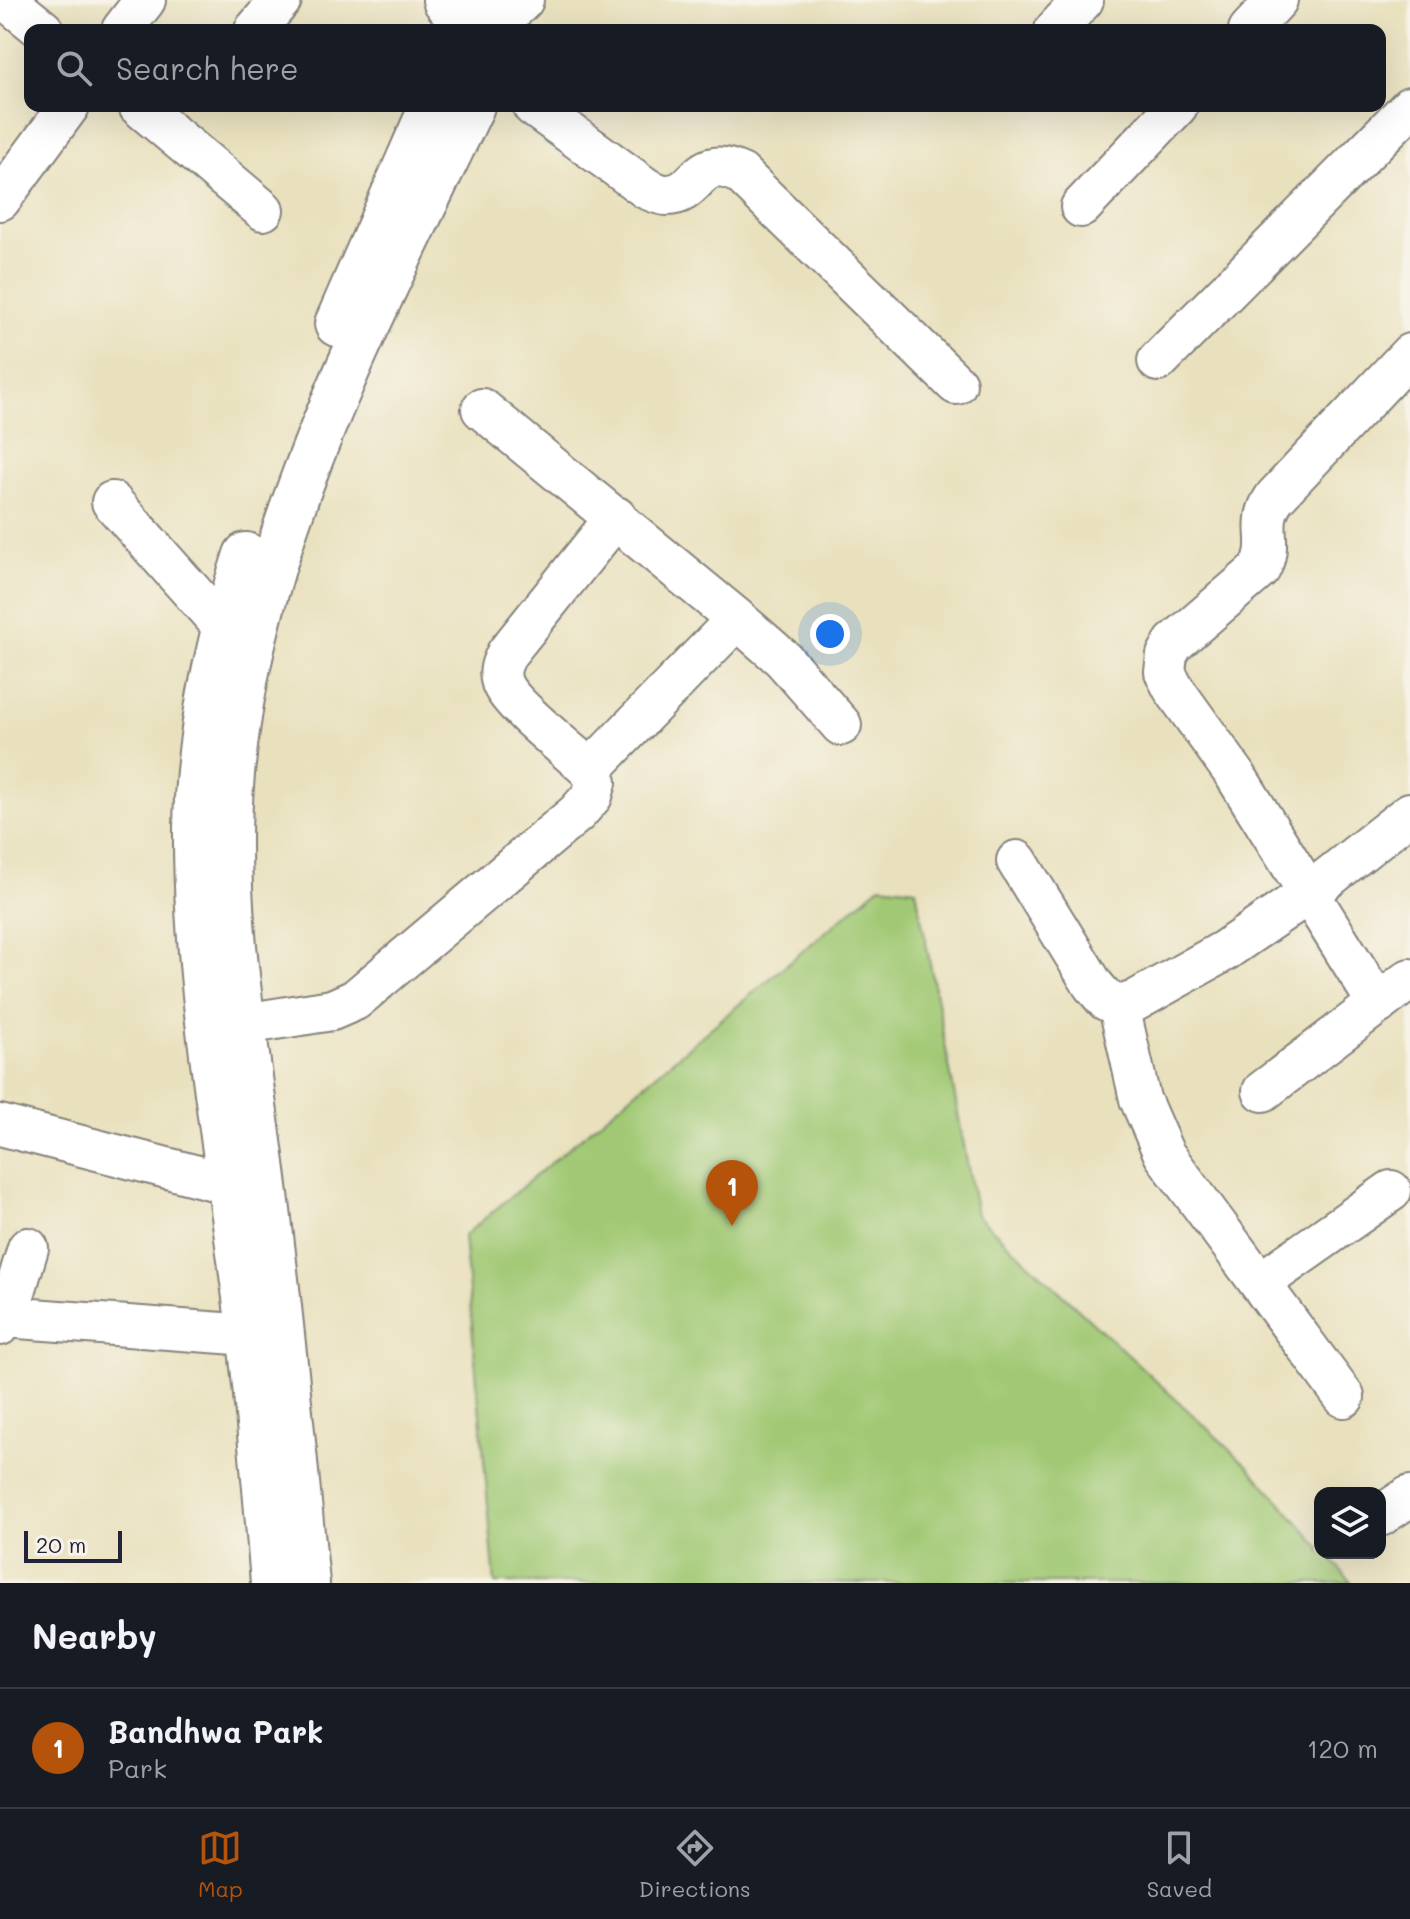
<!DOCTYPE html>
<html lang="en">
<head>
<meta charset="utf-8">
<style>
  body { margin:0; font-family:Mali,sans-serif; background:#20242c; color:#f1f3f6 }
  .controls { position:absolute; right:24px; bottom:24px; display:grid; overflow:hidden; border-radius:16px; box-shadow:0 8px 32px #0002 }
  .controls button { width:72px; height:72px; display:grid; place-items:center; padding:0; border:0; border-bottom:2px solid #363941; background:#171b24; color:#f1f3f6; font:40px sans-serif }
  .scale { position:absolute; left:24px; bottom:20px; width:98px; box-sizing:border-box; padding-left:8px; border:4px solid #22223b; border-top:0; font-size:22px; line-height:28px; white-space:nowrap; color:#22223b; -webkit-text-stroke:6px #f7f3e8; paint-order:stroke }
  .you { position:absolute; left:830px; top:634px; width:28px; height:28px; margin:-20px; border:6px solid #fff; border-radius:50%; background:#1a73e8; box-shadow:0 0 0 12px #1a73e833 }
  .badge { display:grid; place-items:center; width:52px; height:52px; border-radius:50%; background:#b45309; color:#fff; font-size:26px; font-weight:700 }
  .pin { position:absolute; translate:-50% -66px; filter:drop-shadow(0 2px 4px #0008) }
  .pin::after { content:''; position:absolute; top:42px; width:28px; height:24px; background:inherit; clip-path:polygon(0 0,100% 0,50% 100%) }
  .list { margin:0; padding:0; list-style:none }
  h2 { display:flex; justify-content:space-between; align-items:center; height:104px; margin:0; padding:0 32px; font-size:34px }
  h2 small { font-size:26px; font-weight:400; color:#9ea1a6 }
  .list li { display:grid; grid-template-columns:52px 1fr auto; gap:24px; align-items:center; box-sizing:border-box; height:120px; padding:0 32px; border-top:2px solid #363941 }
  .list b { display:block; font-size:30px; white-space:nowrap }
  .list p { margin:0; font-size:26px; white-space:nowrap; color:#9ea1a6 }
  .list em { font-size:26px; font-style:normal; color:#9ea1a6 }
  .icon { flex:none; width:44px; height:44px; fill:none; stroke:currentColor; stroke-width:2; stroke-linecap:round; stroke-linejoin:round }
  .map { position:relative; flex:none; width:1410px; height:1583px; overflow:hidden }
  .search { position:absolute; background:#171b24; box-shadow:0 8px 32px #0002; left:24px; right:24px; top:24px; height:88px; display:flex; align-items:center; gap:20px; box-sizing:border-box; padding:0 28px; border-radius:16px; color:#9ea1a6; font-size:30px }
  .sheet { height:224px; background:#171b24 }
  nav { display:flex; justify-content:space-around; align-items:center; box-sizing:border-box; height:112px; border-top:2px solid #363941; background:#171b24; font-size:22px; color:#9ea1a6 }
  nav a { display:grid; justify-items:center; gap:4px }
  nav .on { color:#b45309 }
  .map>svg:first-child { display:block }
  .green { fill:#a1c974; stroke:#627658; stroke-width:2 }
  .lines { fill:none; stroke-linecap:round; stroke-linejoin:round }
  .minor-casing { stroke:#86827c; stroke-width:44 }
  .tertiary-casing { stroke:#86827c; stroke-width:48 }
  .minor { stroke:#fff; stroke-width:40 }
  .tertiary { stroke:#fff; stroke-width:44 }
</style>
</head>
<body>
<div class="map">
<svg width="1410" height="1583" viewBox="0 0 1410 1583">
  <rect width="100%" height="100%" fill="#f7f3e8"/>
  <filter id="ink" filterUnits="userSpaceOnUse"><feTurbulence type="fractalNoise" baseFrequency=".0125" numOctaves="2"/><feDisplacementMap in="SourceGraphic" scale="16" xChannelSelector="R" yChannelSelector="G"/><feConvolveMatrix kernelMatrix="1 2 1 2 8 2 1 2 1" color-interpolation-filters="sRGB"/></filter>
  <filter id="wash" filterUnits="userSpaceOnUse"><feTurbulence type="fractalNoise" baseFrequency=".006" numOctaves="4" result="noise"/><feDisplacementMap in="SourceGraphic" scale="32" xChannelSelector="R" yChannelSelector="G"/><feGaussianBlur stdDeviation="1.8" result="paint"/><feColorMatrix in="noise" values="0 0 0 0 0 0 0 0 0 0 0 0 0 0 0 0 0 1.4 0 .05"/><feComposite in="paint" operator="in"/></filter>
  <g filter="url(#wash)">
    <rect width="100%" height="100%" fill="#e9e1be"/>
    <path class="green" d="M881,885L916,889L977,1215L1249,1467L1320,1547V1553H1326L1352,1583H495L464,1236Z"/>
  </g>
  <g filter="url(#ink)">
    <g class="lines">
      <g class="minor-casing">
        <path id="minor" d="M6,0L43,30
          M122,30L145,0
          M255,30L281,0
          M488,30L498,24L523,0
          M1055,30L1083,0
          M1249,30L1277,0
          M139,106L263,210
          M533,106L647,189C653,191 660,195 666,195C700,196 695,151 741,174L956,384
          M0,200L69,106
          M1081,207L1177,106
          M1158,361L1410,107
          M482,409L737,619L783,659L841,725
          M112,502L225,629
          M590,770L737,619
          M1017,861L1093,985L1106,1000L1119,1006L1135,1001L1224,951L1309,893L1410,813
          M1378,1004L1234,773L1173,688L1165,672L1167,655L1174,643L1260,569C1275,539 1255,525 1275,497L1410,354
          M1119,1006L1140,1099L1164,1154L1344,1397
          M244,1024L332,1010L355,1000L577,813L592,796L596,782L590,770C571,752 509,704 502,683C498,671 502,663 507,653L616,517
          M1263,1091L1410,979
          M0,1125L229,1184L260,1187
          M1260,1283L1391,1191
          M5,1317L250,1335
          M0,1325L14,1295L28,1248
          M1380,1516L1410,1496"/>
      </g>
      <g class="tertiary-casing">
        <path id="tertiary" d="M445,0L455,13L457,30
          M486,0L498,24V30
          M337,324L432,106
          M246,555C217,643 197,737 196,829C195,969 220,1107 238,1245C254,1357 264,1470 273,1583
          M307,1583C293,1445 281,1308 263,1171C246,1042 220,903 232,774C253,534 371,319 472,106"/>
      </g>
      <use href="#minor" class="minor"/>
      <use href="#tertiary" class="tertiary"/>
    </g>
  </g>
</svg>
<div class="controls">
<button><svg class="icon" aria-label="layers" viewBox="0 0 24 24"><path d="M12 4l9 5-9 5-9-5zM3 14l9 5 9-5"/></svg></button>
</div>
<div class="scale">20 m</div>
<div class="you"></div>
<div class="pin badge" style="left:732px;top:1226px">1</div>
<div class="search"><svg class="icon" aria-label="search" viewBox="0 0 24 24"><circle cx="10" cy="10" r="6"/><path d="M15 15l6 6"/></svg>Search here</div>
</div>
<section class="sheet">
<h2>Nearby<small></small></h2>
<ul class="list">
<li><span class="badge">1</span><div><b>Bandhwa Park</b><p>Park</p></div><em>120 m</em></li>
</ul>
</section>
<nav>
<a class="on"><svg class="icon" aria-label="map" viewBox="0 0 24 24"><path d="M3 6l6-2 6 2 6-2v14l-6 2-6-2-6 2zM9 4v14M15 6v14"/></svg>Map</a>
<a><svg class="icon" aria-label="directions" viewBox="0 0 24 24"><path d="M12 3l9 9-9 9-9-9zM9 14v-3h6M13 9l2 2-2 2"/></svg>Directions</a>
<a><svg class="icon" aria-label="saved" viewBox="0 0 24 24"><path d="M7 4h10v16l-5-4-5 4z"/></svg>Saved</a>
</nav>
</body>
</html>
